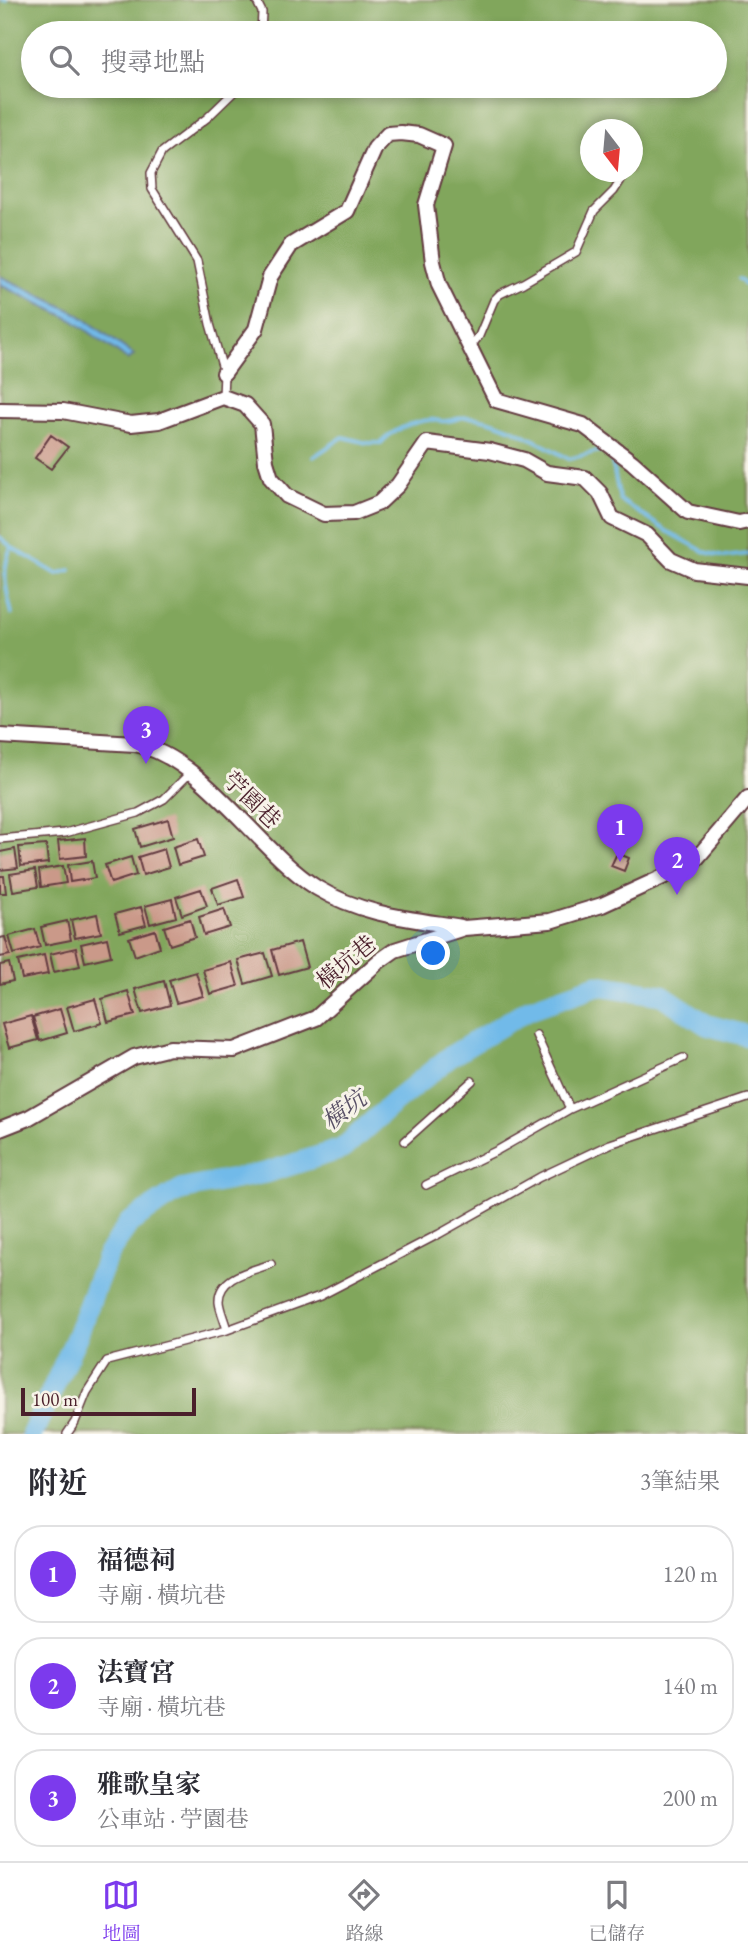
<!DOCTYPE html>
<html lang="zh-TW">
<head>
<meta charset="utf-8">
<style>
  body { margin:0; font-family:"EB Garamond","Noto Serif TC",serif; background:#f7f7f7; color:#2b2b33 }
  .compass { position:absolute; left:580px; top:119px; width:63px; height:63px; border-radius:50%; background:#fff; box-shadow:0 4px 10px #0003; rotate:164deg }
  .scale { position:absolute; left:21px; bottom:18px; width:175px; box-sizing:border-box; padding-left:7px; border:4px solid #4a1f2b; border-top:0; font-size:19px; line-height:24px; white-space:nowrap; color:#4a1f2b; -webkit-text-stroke:5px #f7f3e8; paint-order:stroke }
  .you { position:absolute; left:434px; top:954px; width:24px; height:24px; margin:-18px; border:5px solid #fff; border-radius:50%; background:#1a73e8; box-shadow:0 0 0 10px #1a73e833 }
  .badge { display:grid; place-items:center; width:46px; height:46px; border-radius:50%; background:#7c3aed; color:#fff; font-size:23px; font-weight:700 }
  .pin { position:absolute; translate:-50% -58px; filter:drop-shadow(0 2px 4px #0008) }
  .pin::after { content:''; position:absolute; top:37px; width:24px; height:21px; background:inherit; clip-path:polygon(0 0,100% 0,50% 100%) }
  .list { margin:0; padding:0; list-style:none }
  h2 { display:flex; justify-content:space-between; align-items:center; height:91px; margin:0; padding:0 28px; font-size:30px }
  h2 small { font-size:23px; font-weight:400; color:#7c7c81 }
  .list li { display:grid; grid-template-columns:46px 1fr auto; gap:21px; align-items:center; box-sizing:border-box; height:98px; margin:0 14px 14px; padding:0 14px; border:2px solid #e1e1e2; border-radius:28px }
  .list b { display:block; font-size:26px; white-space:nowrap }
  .list p { margin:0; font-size:23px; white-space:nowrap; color:#7c7c81 }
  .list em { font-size:23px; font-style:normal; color:#7c7c81 }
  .icon { flex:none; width:38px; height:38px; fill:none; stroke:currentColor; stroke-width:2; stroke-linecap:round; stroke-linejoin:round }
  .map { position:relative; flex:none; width:748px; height:1434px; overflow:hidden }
  .search { position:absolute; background:#fff; box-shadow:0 4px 10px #0003; left:21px; right:21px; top:21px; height:77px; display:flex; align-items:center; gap:18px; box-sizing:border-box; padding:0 24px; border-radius:38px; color:#7c7c81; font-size:26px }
  .sheet { height:427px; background:#fff }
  nav { display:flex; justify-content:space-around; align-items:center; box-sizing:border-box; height:98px; border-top:2px solid #e1e1e2; background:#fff; font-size:19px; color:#7c7c81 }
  nav a { display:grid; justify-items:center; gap:4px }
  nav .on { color:#7c3aed }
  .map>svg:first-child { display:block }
  .forest { fill:#81a65b; stroke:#666243; stroke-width:2; fill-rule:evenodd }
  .water { fill:#71bae9; stroke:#5e6c8a; stroke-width:2 }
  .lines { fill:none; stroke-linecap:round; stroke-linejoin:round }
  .stream { stroke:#71bae9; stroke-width:3.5 }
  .river { stroke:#71bae9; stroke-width:21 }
  .building { fill:#ca9989 }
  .service-casing { stroke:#633b41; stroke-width:10 }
  .minor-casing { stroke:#633b41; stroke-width:18 }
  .service { stroke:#fff; stroke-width:7 }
  .minor { stroke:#fff; stroke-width:14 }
  .labels { text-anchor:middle; stroke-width:6; stroke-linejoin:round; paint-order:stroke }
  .street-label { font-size:23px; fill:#4a1f2b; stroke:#f7f3e8 }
  .water-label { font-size:24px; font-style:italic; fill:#564e64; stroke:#f7f3e8 }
</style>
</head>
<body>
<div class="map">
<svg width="748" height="1434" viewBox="0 0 748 1434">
  <rect width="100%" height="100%" fill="#f7f3e8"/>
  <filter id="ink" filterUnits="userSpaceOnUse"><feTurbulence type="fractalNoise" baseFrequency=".0143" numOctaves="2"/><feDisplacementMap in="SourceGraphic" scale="14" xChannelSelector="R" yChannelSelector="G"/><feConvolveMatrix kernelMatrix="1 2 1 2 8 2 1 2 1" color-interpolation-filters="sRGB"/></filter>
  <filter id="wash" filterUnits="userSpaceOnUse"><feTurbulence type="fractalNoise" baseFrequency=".00686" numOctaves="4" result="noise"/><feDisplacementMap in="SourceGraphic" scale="28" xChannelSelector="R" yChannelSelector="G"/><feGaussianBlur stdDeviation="1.57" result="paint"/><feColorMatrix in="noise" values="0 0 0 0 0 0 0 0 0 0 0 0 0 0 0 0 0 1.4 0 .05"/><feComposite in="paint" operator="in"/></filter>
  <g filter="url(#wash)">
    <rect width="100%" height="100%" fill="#f3dcbe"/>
    <path class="forest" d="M0,0H748V1434H0ZM33,33H715V86H33ZM590,130H632V172H590Z"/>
    <path class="water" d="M0,276L77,313L134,355L128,360L71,319L0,285Z"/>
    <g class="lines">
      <path class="stream" d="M2,0H6
        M739,279L748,288
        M610,452L620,500L665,530L705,552L724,557L748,554
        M313,457L343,437L367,443H381C392,430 412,422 429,420C435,419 440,422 446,421C453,421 460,417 467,417C500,418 541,444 569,459L606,449
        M0,537L11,547L57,574L70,570
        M11,547C1,571 6,590 12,614"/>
      <path class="river" d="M32,1434L77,1336L107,1256L129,1223L180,1190L265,1173L342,1149L393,1103L451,1056L529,1009L598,985L662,995L707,1025L748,1036"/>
    </g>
    <g id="blocks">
      <path class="building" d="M51,435L68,447L51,469L35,458Z
        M168,819L173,837L140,847L135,829Z
        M85,838L86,856L60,859L58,841Z
        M198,839L204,857L178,865L173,847Z
        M46,845L48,863L21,866L19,847Z
        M15,849L18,868L0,870V852Z
        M164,849L169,867L143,875L138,857Z
        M617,853L629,858L624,871L611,866Z
        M131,857L136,875L111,883L105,865Z
        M92,861L95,878L70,882L68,865Z
        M63,866L66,883L41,887L39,870Z
        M35,870L38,887L13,891L10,874Z
        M0,876H4L6,893H0Z
        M238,879L244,897L218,905L212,888Z
        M201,889L207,906L182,915L176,897Z
        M172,899L176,917L150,924L145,906Z
        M141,907L146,925L120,932L115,914Z
        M224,909L230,927L204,935L199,917Z
        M97,914L101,933L75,938L71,920Z
        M190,919L195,937L170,945L164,927Z
        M67,921L71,940L45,945L41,927Z
        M35,929L40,947L14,954L9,936Z
        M155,930L160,947L135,956L129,938Z
        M5,937L10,955L0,957V938Z
        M107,938L111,956L85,962L81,944Z
        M300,942L307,967L279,975L272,950Z
        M76,948L80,966L54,972L50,954Z
        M265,953L272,976L245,984L238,960Z
        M44,955L48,974L22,979L18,961Z
        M231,962L238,986L210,994L203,970Z
        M9,963L13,981L0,984V965Z
        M196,972L203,996L176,1003L169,980Z
        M164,981L170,1005L142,1013L135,989Z
        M128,991L135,1015L108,1022L102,999Z
        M95,999L102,1023L74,1031L67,1007Z
        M60,1009L67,1033L40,1041L33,1017Z
        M31,1016L38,1040L9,1048L2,1024Z"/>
    </g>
  </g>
  <g filter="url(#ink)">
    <use href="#blocks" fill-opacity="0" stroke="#633b41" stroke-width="2"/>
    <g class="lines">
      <g class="service-casing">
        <path id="service" d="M256,0L262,12L261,33
          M470,347L479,336L494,300L500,294L523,283L576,252L594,211L614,191L626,172
          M223,397L224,373L210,324L197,261L152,189L151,173L162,152L207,118L240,86
          M0,839L65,833L138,813L164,799L190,773
          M536,1035L570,1109
          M405,1141L472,1081
          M426,1185L498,1150L570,1109L683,1058
          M227,1330C225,1321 220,1311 219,1302C218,1276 252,1271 271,1264
          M67,1434L75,1422L87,1392L107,1361L227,1330L320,1296L439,1234L540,1177L610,1144L748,1098"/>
      </g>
      <g class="minor-casing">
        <path id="minor" d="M224,373L256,329L270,277L291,245L347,211L375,148L388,134L401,133L419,135L444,146L426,205L433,262L439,285L496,400L583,425L632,462L688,512L739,523L748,521
          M0,410L63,411L131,424L159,421L223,397L245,405L262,424L266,462L271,478L287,496L324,514L354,513L379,503L398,485L427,443L490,451L524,460L547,473L585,478L600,493L612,518L647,535L671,560L694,570L748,576
          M0,736L135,744C203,757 258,851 317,888C362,915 411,919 461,927
          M0,1129L28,1118L134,1057L170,1048L234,1050L316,1018L378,962L395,950L464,928L550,921L602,905L663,877L697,858L748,798"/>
      </g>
      <use href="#service" class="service"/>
      <use href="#minor" class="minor"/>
    </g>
  </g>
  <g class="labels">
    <g class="street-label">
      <text transform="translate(252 800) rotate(44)" y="8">苧園巷</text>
      <text transform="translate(346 962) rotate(-40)" y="8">橫坑巷</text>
    </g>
    <g class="water-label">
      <text transform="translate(344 1110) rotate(-37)" y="8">橫坑</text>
    </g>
  </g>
</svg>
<svg class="compass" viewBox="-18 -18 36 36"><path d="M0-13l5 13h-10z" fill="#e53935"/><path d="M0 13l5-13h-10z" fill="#7c7c81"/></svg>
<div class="scale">100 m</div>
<div class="you"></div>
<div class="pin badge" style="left:620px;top:862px">1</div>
<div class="pin badge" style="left:677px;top:895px">2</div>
<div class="pin badge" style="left:146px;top:764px">3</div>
<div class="search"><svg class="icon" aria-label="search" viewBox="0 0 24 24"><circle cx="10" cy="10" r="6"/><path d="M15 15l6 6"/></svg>搜尋地點</div>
</div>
<section class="sheet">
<h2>附近<small>3筆結果</small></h2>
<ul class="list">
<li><span class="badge">1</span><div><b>福德祠</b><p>寺廟 · 橫坑巷</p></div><em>120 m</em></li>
<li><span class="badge">2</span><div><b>法寶宮</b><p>寺廟 · 橫坑巷</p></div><em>140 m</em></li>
<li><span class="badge">3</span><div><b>雅歌皇家</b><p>公車站 · 苧園巷</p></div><em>200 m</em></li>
</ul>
</section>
<nav>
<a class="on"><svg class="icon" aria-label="map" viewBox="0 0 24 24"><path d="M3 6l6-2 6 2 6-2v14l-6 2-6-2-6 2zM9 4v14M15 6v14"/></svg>地圖</a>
<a><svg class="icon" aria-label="directions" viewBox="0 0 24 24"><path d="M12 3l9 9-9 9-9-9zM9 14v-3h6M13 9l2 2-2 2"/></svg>路線</a>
<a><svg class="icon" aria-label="saved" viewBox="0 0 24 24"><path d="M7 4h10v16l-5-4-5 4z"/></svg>已儲存</a>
</nav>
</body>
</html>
